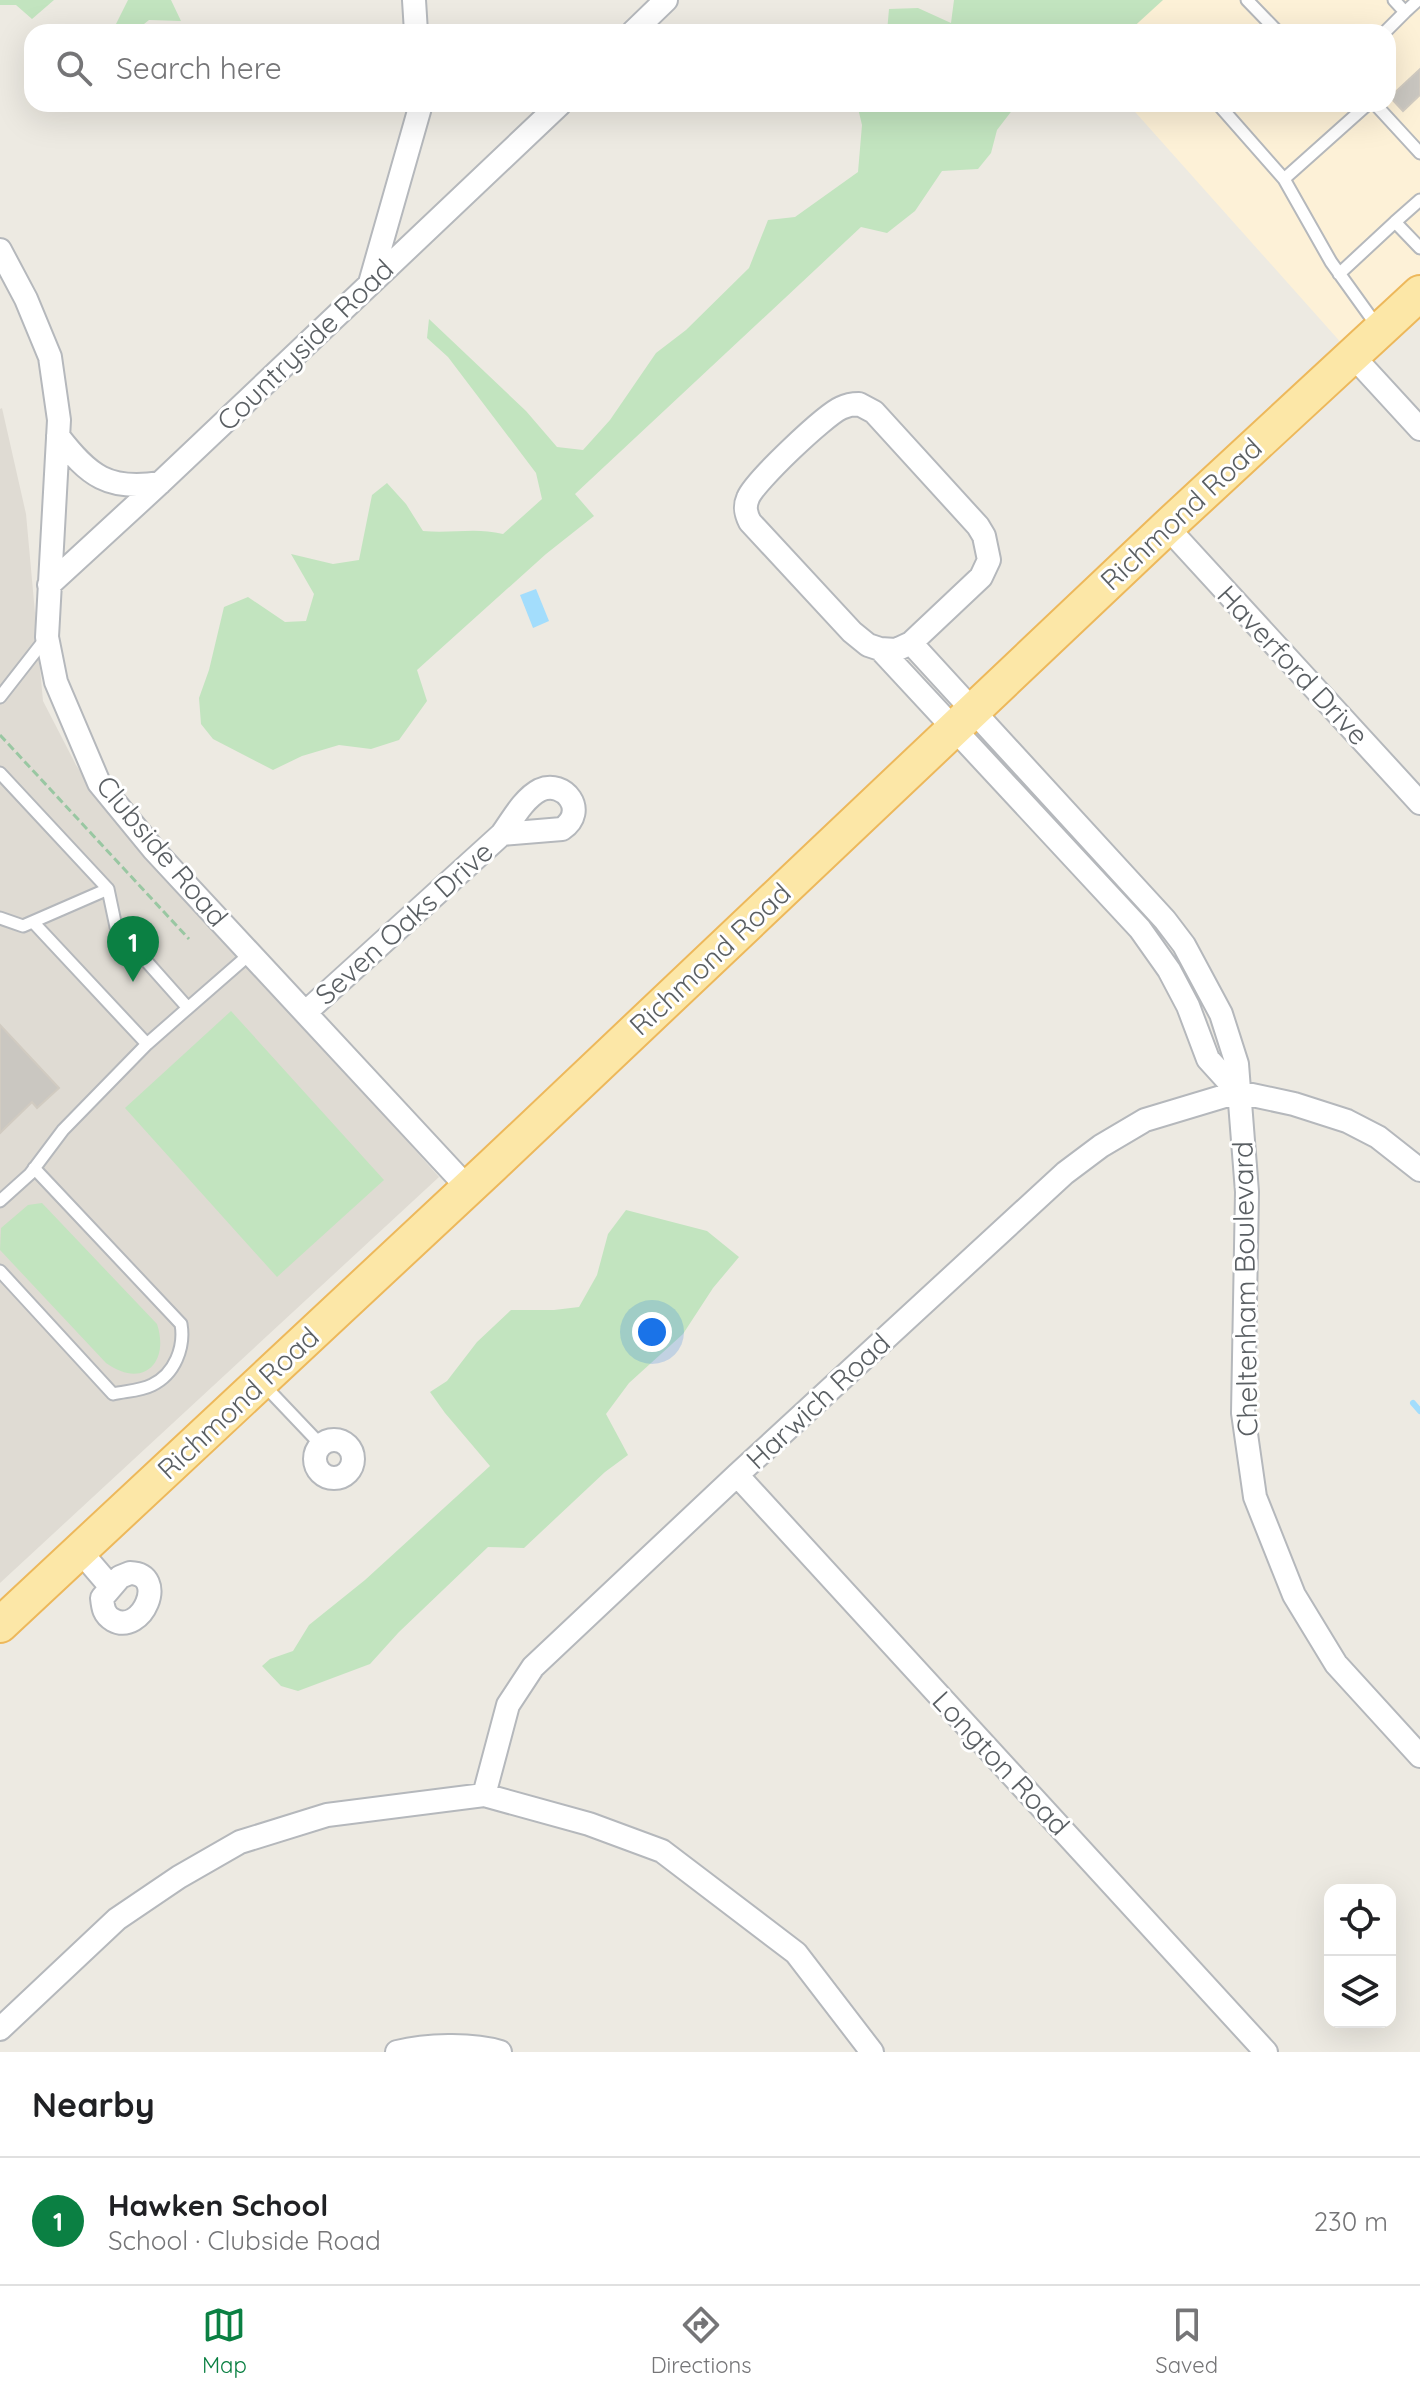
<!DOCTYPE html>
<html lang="en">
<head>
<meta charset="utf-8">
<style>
  body { margin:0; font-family:Quicksand,sans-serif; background:#f6f6f6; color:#202124 }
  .controls { position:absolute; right:24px; bottom:24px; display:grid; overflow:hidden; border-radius:16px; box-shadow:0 8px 32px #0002 }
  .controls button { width:72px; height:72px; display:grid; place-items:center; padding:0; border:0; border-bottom:2px solid #e0e0e0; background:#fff; color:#202124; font:40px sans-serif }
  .you { position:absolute; left:652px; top:1332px; width:28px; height:28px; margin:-20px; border:6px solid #fff; border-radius:50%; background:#1a73e8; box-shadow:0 0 0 12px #1a73e833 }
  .badge { display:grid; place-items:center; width:52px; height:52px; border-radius:50%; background:#0b8043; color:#fff; font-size:26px; font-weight:700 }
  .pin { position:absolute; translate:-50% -66px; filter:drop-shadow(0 2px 4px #0008) }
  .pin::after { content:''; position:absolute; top:42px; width:28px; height:24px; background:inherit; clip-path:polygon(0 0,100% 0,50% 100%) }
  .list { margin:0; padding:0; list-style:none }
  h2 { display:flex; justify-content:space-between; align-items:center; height:104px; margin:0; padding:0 32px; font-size:34px }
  h2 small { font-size:26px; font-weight:400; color:#757577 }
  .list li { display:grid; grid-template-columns:52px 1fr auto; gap:24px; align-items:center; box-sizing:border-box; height:128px; padding:0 32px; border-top:2px solid #e0e0e0 }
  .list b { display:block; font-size:30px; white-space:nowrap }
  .list p { margin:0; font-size:26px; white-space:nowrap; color:#757577 }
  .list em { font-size:26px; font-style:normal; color:#757577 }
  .icon { flex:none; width:44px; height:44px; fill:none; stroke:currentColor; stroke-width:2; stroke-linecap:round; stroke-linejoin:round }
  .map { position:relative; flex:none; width:1420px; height:2052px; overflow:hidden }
  .search { position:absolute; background:#fff; box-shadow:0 8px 32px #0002; left:24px; right:24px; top:24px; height:88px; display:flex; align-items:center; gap:20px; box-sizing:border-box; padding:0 28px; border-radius:24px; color:#757577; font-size:30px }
  .sheet { height:232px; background:#fff }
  nav { display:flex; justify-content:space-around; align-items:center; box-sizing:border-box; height:112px; border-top:2px solid #e0e0e0; background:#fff; font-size:22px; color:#757577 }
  nav a { display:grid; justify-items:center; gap:4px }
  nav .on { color:#0b8043 }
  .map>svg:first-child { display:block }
  .commercial { fill:#fdf1d7 }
  .education { fill:#dfdbd3 }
  .green { fill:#c2e4bf }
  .water { fill:#a3ddfc }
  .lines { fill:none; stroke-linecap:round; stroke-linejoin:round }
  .stream { stroke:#a3ddfc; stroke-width:6 }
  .building { fill:#cac7c1; stroke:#d1cbc1; stroke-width:2 }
  .service-casing { stroke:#b5b8bc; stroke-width:15 }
  .minor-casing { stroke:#b5b8bc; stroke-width:26 }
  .primary-casing { stroke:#edb85b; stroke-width:38 }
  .path { stroke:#99c7a2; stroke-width:3; stroke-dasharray:8 4; stroke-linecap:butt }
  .service { stroke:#fff; stroke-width:11 }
  .minor { stroke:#fff; stroke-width:22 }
  .primary { stroke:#fce7a7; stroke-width:34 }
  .labels { text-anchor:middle; stroke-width:6; stroke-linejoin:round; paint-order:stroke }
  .street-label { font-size:28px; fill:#5a5f63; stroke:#fff }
</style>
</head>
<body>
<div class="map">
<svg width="1420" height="2052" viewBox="0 0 1420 2052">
  <rect width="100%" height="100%" fill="#edeae2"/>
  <path class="commercial" d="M1103,0H1420V293L1352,355L1128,104H1388V32H1069Z"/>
  <path class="education" d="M2,408L26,514L43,701L76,765L91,787L439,1177L0,1583V409Z"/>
  <path class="green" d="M0,0H54L32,19L16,5H0Z
    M128,0H171L181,21L149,20L134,32H112Z
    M954,0H1163L1128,32H887L889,9L918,8L951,23Z
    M857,104H1017L997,130L991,153L978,169L942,171L915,211L887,233L861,227L575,494L594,516L546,554L417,670L427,701L399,740L371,749L339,745L302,756L273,770L213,739L201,724L199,698L209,670L224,607L248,597L285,622L306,621L314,594L291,554L333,564L359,560L372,495L387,483L406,504L423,531C452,534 474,527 503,534L542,499L536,473L448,357L427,338L429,319L526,411L557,447L583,450L610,420L656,353L686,330L749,268L768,220L795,217L858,172L862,125Z
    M231,1011L384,1180L277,1277L125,1108Z
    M42,1203L157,1324C170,1364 142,1389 106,1363L0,1250L1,1228L28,1205Z
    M626,1210L707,1231L739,1257L713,1288L683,1334L629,1383L606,1414L628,1455L605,1472L524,1548L488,1547L399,1632L370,1664L298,1691L281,1686L262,1666L270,1659L293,1651L309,1625L365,1580L490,1466L445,1413L430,1392L447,1381L477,1342L511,1310H554L579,1307L597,1275L608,1234Z"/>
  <path class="water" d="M536,589L549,621L533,628L520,595Z"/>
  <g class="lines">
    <path class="stream" d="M1413,1403L1420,1411"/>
  </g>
  <path class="building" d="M1420,69V95L1403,111L1390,97Z
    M0,1025L59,1088L37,1108L32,1102L0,1133Z"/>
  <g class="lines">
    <g class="service-casing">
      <path id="service" d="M1247,0L1278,32
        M1394,0L1405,12L1418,0
        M1385,32L1405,12
        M1218,104L1284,179
        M1368,104L1284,179L1331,262L1377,326
        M1375,104L1420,153
        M1420,200L1395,222L1420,248
        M1339,274L1395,222
        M0,697L46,638
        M0,773L108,889L116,927L188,1008L251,953
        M0,918L23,926L108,889
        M33,922L147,1044
        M0,1201L30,1174L63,1130L147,1044L188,1008
        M0,1271L113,1394C126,1391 140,1391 152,1385C175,1374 185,1347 181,1324L34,1168
        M264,1385L321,1445"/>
    </g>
    <g class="minor-casing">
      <path id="minor" d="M414,0L416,32
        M633,32L666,0
        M0,250L26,299L50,357L59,420L47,637L56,682L99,783L154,850L468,1188
        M370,283L421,104
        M1352,355L1420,429
        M859,404L874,412L978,526L984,536L989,560L981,577L911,643L896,650L880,649L868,645L852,632L750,522C746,514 744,507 748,498C754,482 825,415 841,408C847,405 853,404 859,404Z
        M58,436C89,476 108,491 160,483
        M1167,527L1420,803
        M49,585L160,483L560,104
        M911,643L1165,920L1184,945L1221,1014L1237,1064L1247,1192L1243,1413L1255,1497L1294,1595L1336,1664L1420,1756
        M880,649L1140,929L1169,970L1188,1006L1208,1059L1238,1092
        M306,1012L502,834L562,829C589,811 564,779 540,790C524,798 512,820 502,834
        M315 1459a19 19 0 1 1 38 0a19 19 0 1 1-38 0Z
        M737,1475L1266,2052
        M80,1551L110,1586
        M130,1573C169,1574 142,1636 113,1620C104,1615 103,1608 102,1598L120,1577Z
        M484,1795L508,1705L533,1667L737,1475L1065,1173L1101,1146L1145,1120L1238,1092L1294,1104L1347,1121L1378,1137L1420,1170
        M0,2029L117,1919L179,1877L240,1842L327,1815L484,1795L589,1824L662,1851L796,1953L872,2052
        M397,2052C425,2045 472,2043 500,2052"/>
    </g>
    <g class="primary-casing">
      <path id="primary" d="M0,1625L493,1165L1167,527L1420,293"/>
    </g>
    <path class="path" d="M0,735L189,939"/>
    <use href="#service" class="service"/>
    <use href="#minor" class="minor"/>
    <use href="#primary" class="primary"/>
  </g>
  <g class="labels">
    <g class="street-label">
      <text transform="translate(305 345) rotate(-44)" y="10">Countryside Road</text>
      <text transform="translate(1181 514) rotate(-43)" y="10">Richmond Road</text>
      <text transform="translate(1293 665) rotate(47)" y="10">Haverford Drive</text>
      <text transform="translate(162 851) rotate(50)" y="10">Clubside Road</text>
      <text transform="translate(404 923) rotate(-42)" y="10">Seven Oaks Drive</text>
      <text transform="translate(710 959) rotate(-43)" y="10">Richmond Road</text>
      <text transform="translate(1245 1289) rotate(-91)" y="10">Cheltenham Boulevard</text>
      <text transform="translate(818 1401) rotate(-43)" y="10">Harwich Road</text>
      <text transform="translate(238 1403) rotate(-43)" y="10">Richmond Road</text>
      <text transform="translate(1001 1763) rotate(47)" y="10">Longton Road</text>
    </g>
  </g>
</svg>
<div class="controls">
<button><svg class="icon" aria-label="locate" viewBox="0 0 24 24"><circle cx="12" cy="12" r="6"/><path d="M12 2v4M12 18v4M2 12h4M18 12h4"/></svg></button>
<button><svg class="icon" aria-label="layers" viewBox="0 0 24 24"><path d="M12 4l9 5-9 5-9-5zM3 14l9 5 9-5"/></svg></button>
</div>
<div class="you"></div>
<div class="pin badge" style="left:133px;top:982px">1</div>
<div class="search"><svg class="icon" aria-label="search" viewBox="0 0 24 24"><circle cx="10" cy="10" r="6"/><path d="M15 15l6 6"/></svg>Search here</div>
</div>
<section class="sheet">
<h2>Nearby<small></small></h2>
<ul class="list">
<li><span class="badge">1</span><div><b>Hawken School</b><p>School · Clubside Road</p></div><em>230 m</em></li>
</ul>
</section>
<nav>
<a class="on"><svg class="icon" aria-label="map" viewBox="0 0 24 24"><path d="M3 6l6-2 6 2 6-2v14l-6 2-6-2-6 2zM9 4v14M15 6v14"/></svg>Map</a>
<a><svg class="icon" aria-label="directions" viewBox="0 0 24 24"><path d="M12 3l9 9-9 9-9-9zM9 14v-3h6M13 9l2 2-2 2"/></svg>Directions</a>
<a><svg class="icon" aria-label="saved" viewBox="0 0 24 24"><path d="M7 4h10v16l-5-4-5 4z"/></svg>Saved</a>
</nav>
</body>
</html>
